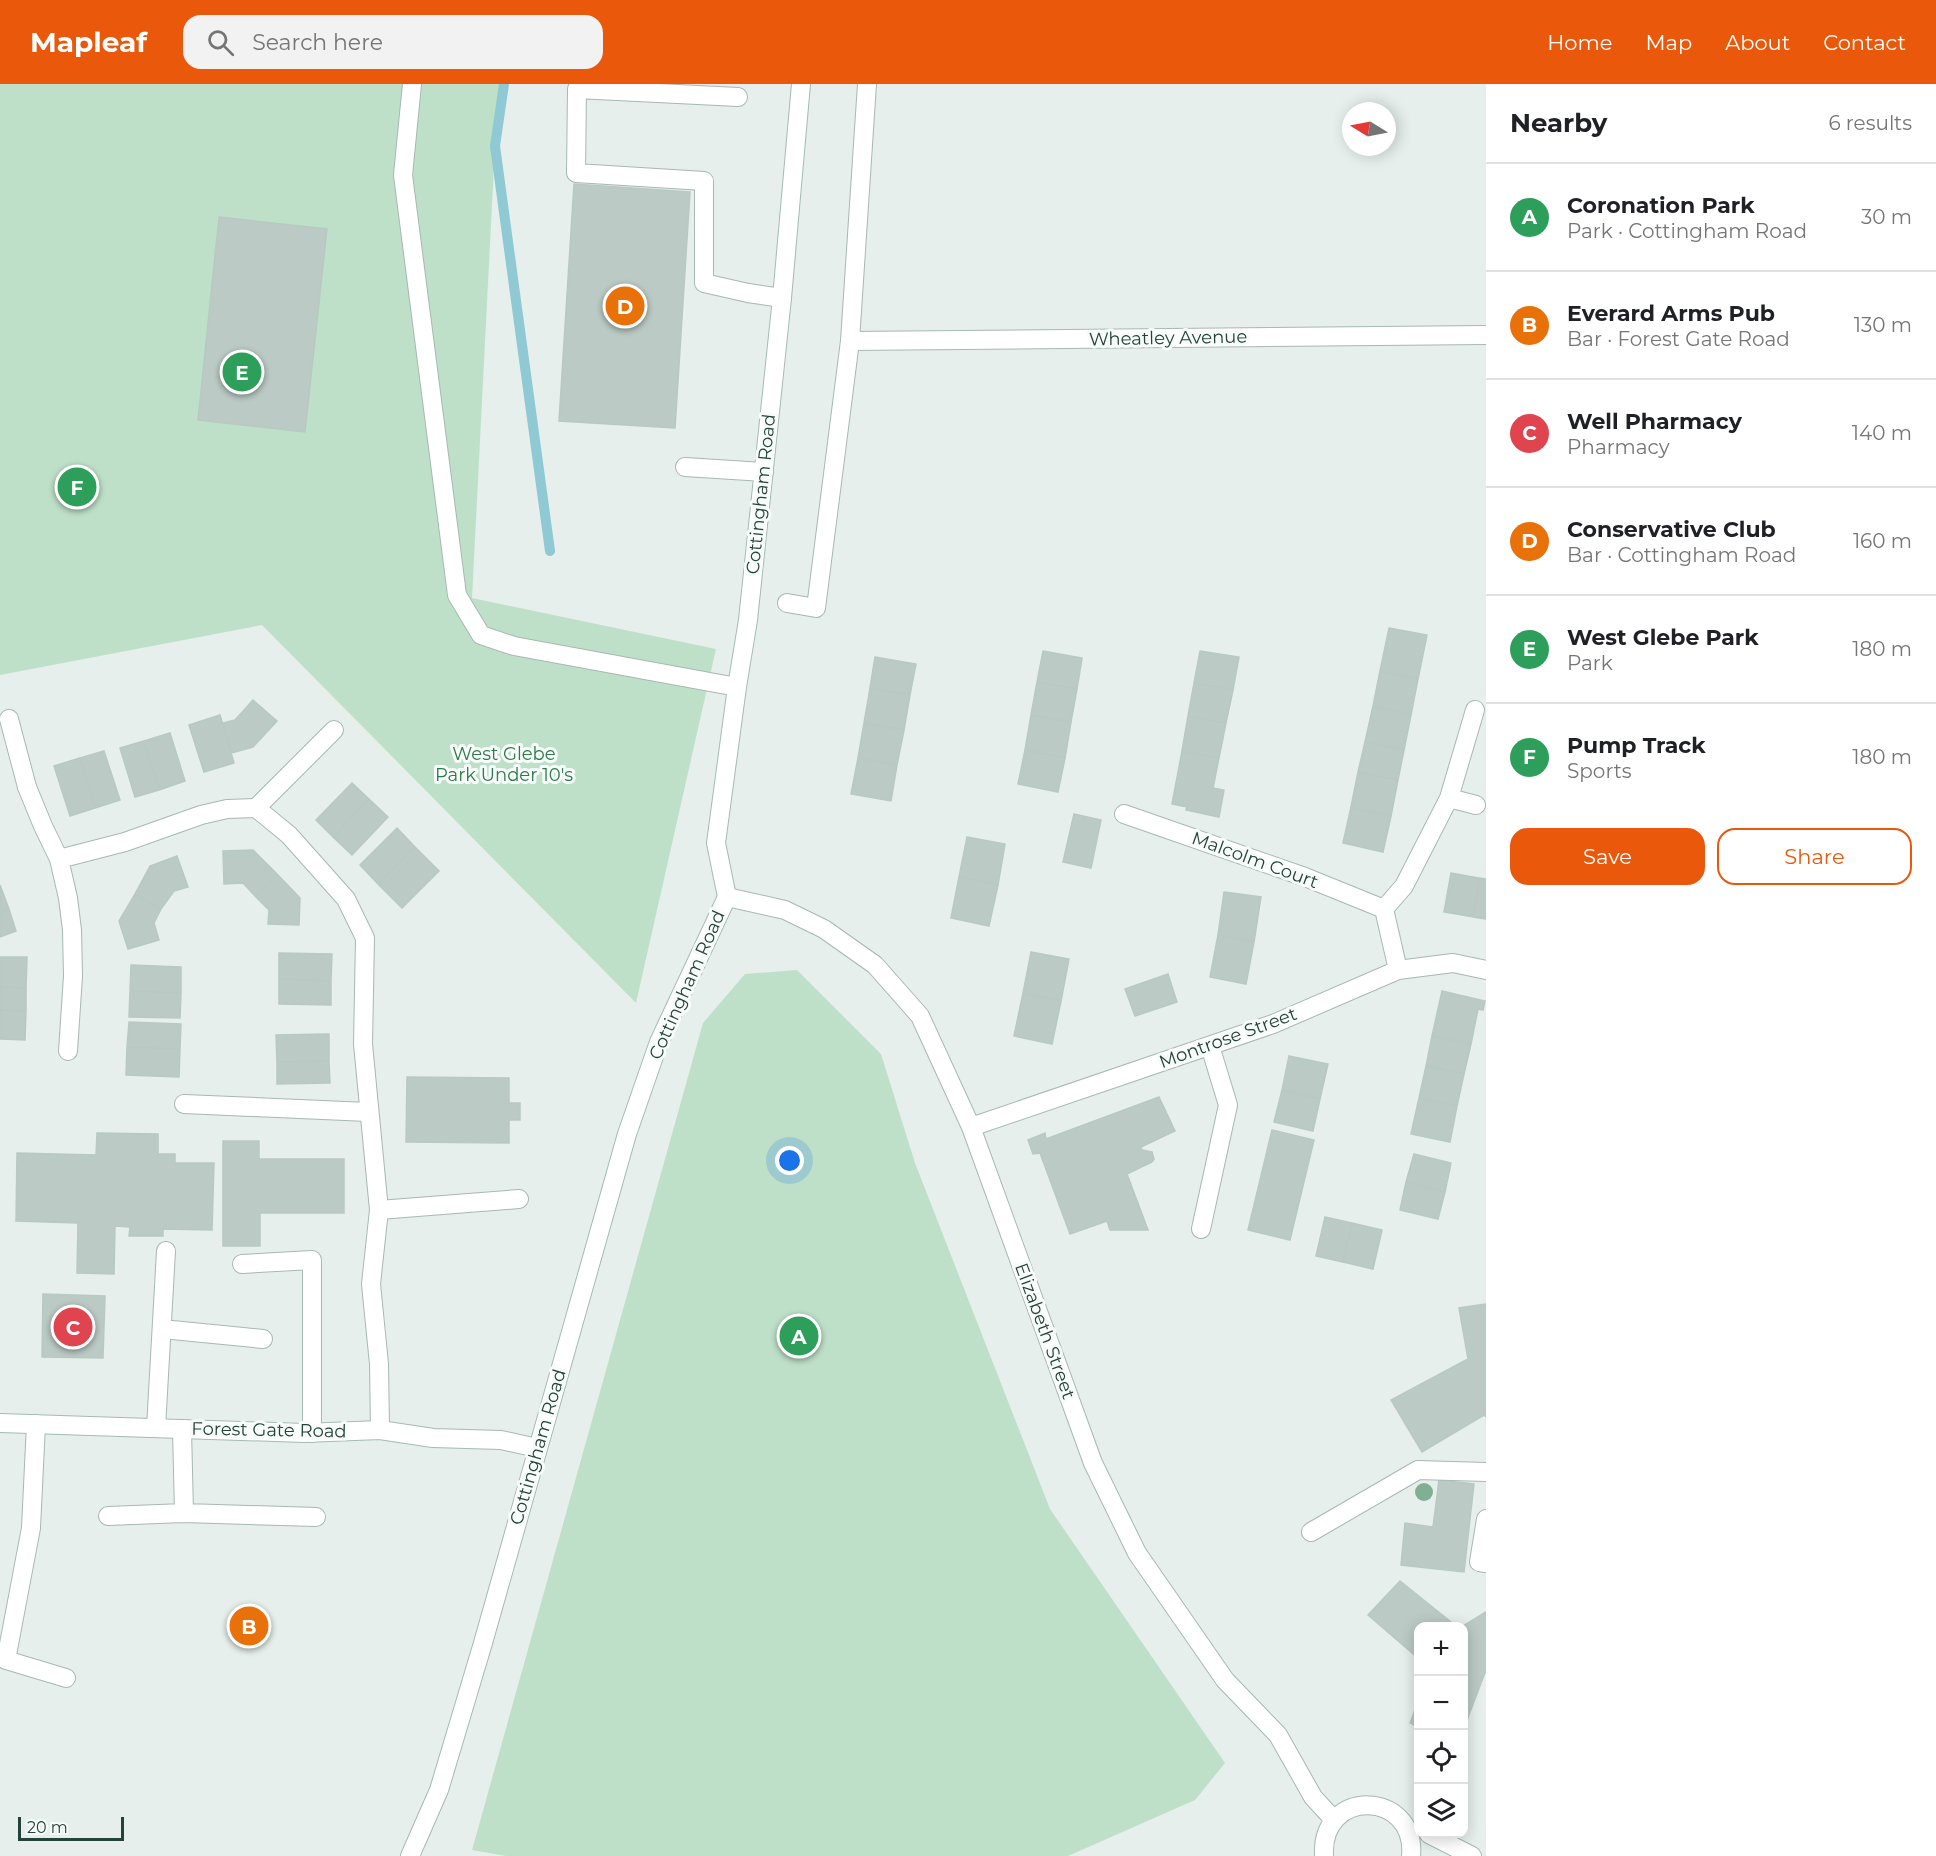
<!DOCTYPE html>
<html lang="en">
<head>
<meta charset="utf-8">
<style>
  body { margin:0; font-family:Montserrat,sans-serif; background:#f2f2f2; color:#202124 }
  .controls { position:absolute; right:18px; bottom:18px; display:grid; overflow:hidden; border-radius:12px; box-shadow:0 3px 15px #0003 }
  .controls button { width:54px; height:54px; display:grid; place-items:center; padding:0; border:0; border-bottom:2px solid #e0e0e0; background:#fff; color:#202124; font:30px sans-serif }
  .compass { position:absolute; left:1342px; top:18px; width:54px; height:54px; border-radius:50%; background:#fff; box-shadow:0 3px 15px #0003; rotate:280deg }
  .scale { position:absolute; left:18px; bottom:15px; width:106px; box-sizing:border-box; padding-left:6px; border:3px solid #24423a; border-top:0; font-size:16px; line-height:21px; white-space:nowrap; color:#24423a; -webkit-text-stroke:4px #f7fbf9; paint-order:stroke }
  .you { position:absolute; left:790px; top:1077px; width:21px; height:21px; margin:-15px; border:4px solid #fff; border-radius:50%; background:#1a73e8; box-shadow:0 0 0 9px #1a73e833 }
  .badge { display:grid; place-items:center; width:39px; height:39px; border-radius:50%; background:#ea580c; color:#fff; font-size:20px; font-weight:700 }
  .pin { position:absolute; translate:-50% -50%; border:3px solid #fff; box-shadow:0 2px 6px #0006 }
  .list { margin:0; padding:0; list-style:none }
  h2 { display:flex; justify-content:space-between; align-items:center; height:78px; margin:0; padding:0 24px; font-size:26px }
  h2 small { font-size:20px; font-weight:400; color:#757577 }
  .list li { display:grid; grid-template-columns:39px 1fr auto; gap:18px; align-items:center; box-sizing:border-box; height:108px; padding:0 24px; border-top:2px solid #e0e0e0 }
  .list b { display:block; font-size:22px; white-space:nowrap }
  .list p { margin:0; font-size:20px; white-space:nowrap; color:#757577 }
  .list em { font-size:20px; font-style:normal; color:#757577 }
  .actions { display:flex; gap:12px; padding:18px 24px }
  .actions a { flex:1; padding:14px 0; border:2px solid #ea580c; border-radius:18px; text-align:center; font-size:21px; color:#ea580c }
  .actions .main { background:#ea580c; color:#fff }
  .icon { flex:none; width:33px; height:33px; fill:none; stroke:currentColor; stroke-width:2; stroke-linecap:round; stroke-linejoin:round }
  .map { position:relative; flex:none; width:1486px; height:1772px; overflow:hidden }
  header { display:flex; align-items:center; gap:36px; box-sizing:border-box; height:84px; padding:0 30px; background:#ea580c; color:#fff }
  header strong { font-size:28px }
  nav { display:flex; gap:33px; margin-inline-start:auto; font-size:21px }
  .search { width:420px; height:54px; background:#f2f2f2; display:flex; align-items:center; gap:15px; box-sizing:border-box; padding:0 21px; border-radius:18px; color:#757577; font-size:22px }
  main { display:flex }
  aside { flex:1; background:#fff }
  .map>svg:first-child { display:block }
  .green { fill:#bfe0c8 }
  .lines { fill:none; stroke-linecap:round; stroke-linejoin:round }
  .stream { stroke:#8ec9d4; stroke-width:10 }
  .building { fill:#bbcac4; stroke:#b8c9c2; stroke-width:1.5 }
  .lane-casing { stroke:#a8b8b2; stroke-width:20 }
  .street-casing { stroke:#a8b8b2; stroke-width:20 }
  .secondary-casing { stroke:#a4bbb3; stroke-width:20 }
  .lane { stroke:#fff; stroke-width:18 }
  .street { stroke:#fff; stroke-width:18 }
  .secondary { stroke:#fff; stroke-width:18 }
  .tree { fill:#80af93 }
  .labels { text-anchor:middle; stroke-width:6; stroke-linejoin:round; paint-order:stroke }
  .street-label { font-size:18px; fill:#24423a; stroke:#f7fbf9 }
  .park-label { font-size:18px; fill:#2d7a4b; stroke:#f7fbf9 }
</style>
</head>
<body>
<header>
<strong>Mapleaf</strong>
<div class="search"><svg class="icon" aria-label="search" viewBox="0 0 24 24"><circle cx="10" cy="10" r="6"/><path d="M15 15l6 6"/></svg>Search here</div>
<nav><a>Home</a><a>Map</a><a>About</a><a>Contact</a></nav>
</header>
<main>
<div class="map">
<svg width="1486" height="1772" viewBox="0 0 1486 1772">
  <rect width="100%" height="100%" fill="#e6efeb"/>
  <path class="green" d="M0,0H504L495,62L472,514L716,565L636,919L262,541L0,591Z
    M797,886L881,970L915,1079L1050,1425L1225,1679L1195,1716L1068,1772H506L472,1766L703,939L745,890Z"/>
  <g class="lines">
    <path class="stream" d="M504,0L495,62L550,467"/>
  </g>
  <path class="building" d="M574,100L690,108L675,344L559,337Z
    M219,133L327,145L305,348L198,336Z
    M1389,544L1427,551L1418,595L1380,587Z
    M1043,567L1082,574L1077,605L1037,598Z
    M1200,567L1239,573L1233,606L1194,599Z
    M875,573L916,580L910,611L870,604Z
    M1380,587L1418,595L1411,631L1373,622Z
    M1037,598L1077,605L1071,638L1031,631Z
    M1194,599L1233,606L1226,639L1188,632Z
    M870,604L910,611L904,646L864,639Z
    M253,616L277,637L253,663L231,669L223,639L235,636Z
    M1373,622L1411,631L1404,666L1365,658Z
    M220,631L234,679L204,688L189,641Z
    M1031,631L1071,638L1065,674L1025,666Z
    M1188,632L1226,639L1219,674L1182,667Z
    M864,639L904,646L897,681L858,674Z
    M170,649L185,697L159,706L144,657Z
    M144,657L159,706L135,713L120,664Z
    M1365,658L1404,666L1398,696L1358,688Z
    M1025,666L1065,674L1058,708L1018,700Z
    M104,667L120,716L95,724L80,674Z
    M1182,667L1219,674L1213,704L1224,706L1219,733L1186,726L1187,723L1172,720Z
    M80,674L95,724L70,732L54,682Z
    M858,674L897,681L891,717L851,710Z
    M1358,688L1398,696L1391,732L1351,723Z
    M352,699L369,715L333,753L316,736Z
    M369,715L388,733L352,771L333,753Z
    M1351,723L1391,732L1383,768L1343,759Z
    M1074,730L1101,736L1091,784L1063,778Z
    M397,744L415,763L378,800L360,781Z
    M967,753L1005,760L998,801L959,793Z
    M415,763L439,787L402,824L378,800Z
    M253,766L277,790L255,812L243,799L224,800L223,767Z
    M177,772L188,803L174,807L161,825L135,810L150,782Z
    M1451,789L1479,794L1473,833L1444,828Z
    M277,790L300,814L299,841L268,840L269,826L255,812Z
    M959,793L998,801L989,842L951,834Z
    M1479,794L1486,795V835L1473,833Z
    M0,801L9,825L0,828Z
    M1224,808L1261,813L1254,858L1218,851Z
    M135,810L161,825L154,839L159,856L128,865L119,837Z
    M9,825L16,847L0,853V828Z
    M1218,851L1254,858L1246,900L1210,893Z
    M1031,868L1069,875L1061,917L1023,909Z
    M279,869L332,870L331,897L279,895Z
    M0,873H27L26,904L0,903Z
    M131,881L181,883V909L130,907Z
    M1168,890L1177,918L1135,932L1125,905Z
    M279,895L331,897V921L279,920Z
    M0,903L26,904V927L0,926Z
    M130,907L181,909L180,934L129,933Z
    M1442,907L1485,917L1483,926L1478,925L1471,960L1432,952Z
    M1023,909L1061,917L1052,960L1014,952Z
    M0,926L26,927L25,956L0,955Z
    M129,938L181,940L180,965L127,963Z
    M329,950V977L277,978L276,951Z
    M1432,952L1471,960L1464,990L1426,982Z
    M127,963L180,965L179,993L126,991Z
    M1289,972L1328,980L1320,1015L1282,1006Z
    M329,977L330,999L277,1000V978Z
    M1426,982L1464,990L1457,1022L1419,1014Z
    M407,993L509,994V1019H520V1036H509V1059L406,1058Z
    M1282,1006L1320,1015L1313,1047L1274,1038Z
    M1159,1013L1175,1047L1141,1063L1142,1066L1152,1068L1154,1075L1152,1078L1127,1090L1148,1146H1110L1107,1137L1070,1150L1040,1069L1033,1070L1028,1056L1045,1049L1046,1055Z
    M1419,1014L1457,1022L1450,1058L1411,1050Z
    M1272,1046L1314,1056L1290,1156L1248,1146Z
    M97,1049L158,1050V1070H175V1079H214L212,1146L163,1145V1152H129L130,1143L115,1142L114,1190L77,1189L78,1139L16,1137L17,1069L96,1071Z
    M223,1057H259V1075H344V1129H260V1162H223Z
    M1414,1070L1451,1079L1445,1108L1406,1098Z
    M1406,1098L1445,1108L1438,1135L1400,1126Z
    M1325,1133L1352,1139L1343,1178L1316,1172Z
    M1352,1139L1382,1146L1373,1185L1343,1178Z
    M43,1210L105,1212L103,1274L42,1273Z
    M1486,1220V1333L1484,1331L1422,1368L1391,1316L1468,1275L1459,1224Z
    M1439,1396L1474,1400L1464,1488L1401,1481L1405,1439L1433,1443Z
    M1400,1497L1456,1542H1418V1574L1368,1531Z
    M1486,1528V1586L1464,1644L1463,1542Z
    M1418,1618V1643L1410,1639Z"/>
  <g class="lines">
    <g class="lane-casing">
      <path id="lane" d="M412,0L403,91L457,511L481,551L514,562L737,603
        M738,13L577,5L576,89L704,97V199L748,209L782,214
        M685,383L764,388
        M9,635L27,703
        M256,724L334,646
        M363,960L379,1126L371,1200L379,1280L380,1346
        M68,967L73,892
        M184,1020L368,1028
        M379,1126L519,1115
        M1201,1145L1228,1021L1210,962
        M242,1180L312,1176V1349
        M162,1245L263,1255
        M36,1340L31,1444L6,1576L66,1594
        M156,1344L166,1167
        M182,1345L184,1429
        M108,1432L184,1429L316,1433
        M1486,1435L1479,1478L1486,1479
        M1311,1448L1418,1386L1486,1388"/>
    </g>
    <g class="street-casing">
      <path id="street" d="M850,257L1486,251
        M787,519L816,524L850,257L867,0
        M27,703L43,742L59,775L68,814L72,846L73,892
        M1449,714L1476,721
        M1124,730L1305,793L1384,825L1398,886
        M59,775L125,758L201,731L227,725L256,724L289,751L346,815L365,854L363,960
        M727,813L785,826L824,845L875,881L920,932L971,1043L1093,1379L1137,1469L1225,1596L1278,1651L1313,1713L1334,1736
        M1384,825L1404,802L1449,714L1475,626
        M971,1043L1273,940L1398,886L1453,879L1486,886
        M1429,1750L1472,1772
        M1324,1772C1320,1703 1417,1706 1411,1772"/>
    </g>
    <g class="secondary-casing">
      <path id="secondary" d="M0,1339L304,1349L380,1346L433,1354L501,1356L537,1364
        M410,1772L439,1706L483,1559L627,1050L659,958L727,813L716,759L737,603L748,536L782,214L801,0"/>
    </g>
    <use href="#lane" class="lane"/>
    <use href="#street" class="street"/>
    <use href="#secondary" class="secondary"/>
  </g>
  <circle class="tree" cx="1424" cy="1408" r="9"/>
  <g class="labels">
    <g class="street-label">
      <text transform="translate(1168 254) rotate(-1)" y="6">Wheatley Avenue</text>
      <text transform="translate(761 410) rotate(-84)" y="6">Cottingham Road</text>
      <text transform="translate(1255 776) rotate(20)" y="6">Malcolm Court</text>
      <text transform="translate(687 901) rotate(-66)" y="6">Cottingham Road</text>
      <text transform="translate(1228 954) rotate(-20)" y="6">Montrose Street</text>
      <text transform="translate(1045 1247) rotate(70)" y="6">Elizabeth Street</text>
      <text transform="translate(269 1346) rotate(1)" y="6">Forest Gate Road</text>
      <text transform="translate(538 1363) rotate(-74)" y="6">Cottingham Road</text>
    </g>
    <g class="park-label">
      <text x="504" y="676">West Glebe<tspan x="504" dy="21">Park Under 10's</tspan></text>
    </g>
  </g>
</svg>
<div class="controls">
<button>+</button>
<button>−</button>
<button><svg class="icon" aria-label="locate" viewBox="0 0 24 24"><circle cx="12" cy="12" r="6"/><path d="M12 2v4M12 18v4M2 12h4M18 12h4"/></svg></button>
<button><svg class="icon" aria-label="layers" viewBox="0 0 24 24"><path d="M12 4l9 5-9 5-9-5zM3 14l9 5 9-5"/></svg></button>
</div>
<svg class="compass" viewBox="-18 -18 36 36"><path d="M0-13l5 13h-10z" fill="#e53935"/><path d="M0 13l5-13h-10z" fill="#757577"/></svg>
<div class="scale">20 m</div>
<div class="you"></div>
<div class="pin badge" style="left:799px;top:1252px;background:#2e9e5b">A</div>
<div class="pin badge" style="left:249px;top:1542px;background:#e8710a">B</div>
<div class="pin badge" style="left:73px;top:1243px;background:#e0444e">C</div>
<div class="pin badge" style="left:625px;top:222px;background:#e8710a">D</div>
<div class="pin badge" style="left:242px;top:288px;background:#2e9e5b">E</div>
<div class="pin badge" style="left:77px;top:403px;background:#2e9e5b">F</div>
</div>
<aside>
<h2>Nearby<small>6 results</small></h2>
<ul class="list">
<li><span class="badge" style="background:#2e9e5b">A</span><div><b>Coronation Park</b><p>Park · Cottingham Road</p></div><em>30 m</em></li>
<li><span class="badge" style="background:#e8710a">B</span><div><b>Everard Arms Pub</b><p>Bar · Forest Gate Road</p></div><em>130 m</em></li>
<li><span class="badge" style="background:#e0444e">C</span><div><b>Well Pharmacy</b><p>Pharmacy</p></div><em>140 m</em></li>
<li><span class="badge" style="background:#e8710a">D</span><div><b>Conservative Club</b><p>Bar · Cottingham Road</p></div><em>160 m</em></li>
<li><span class="badge" style="background:#2e9e5b">E</span><div><b>West Glebe Park</b><p>Park</p></div><em>180 m</em></li>
<li><span class="badge" style="background:#2e9e5b">F</span><div><b>Pump Track</b><p>Sports</p></div><em>180 m</em></li>
</ul>
<div class="actions"><a class="main">Save</a><a>Share</a></div>
</aside>
</main>
</body>
</html>
